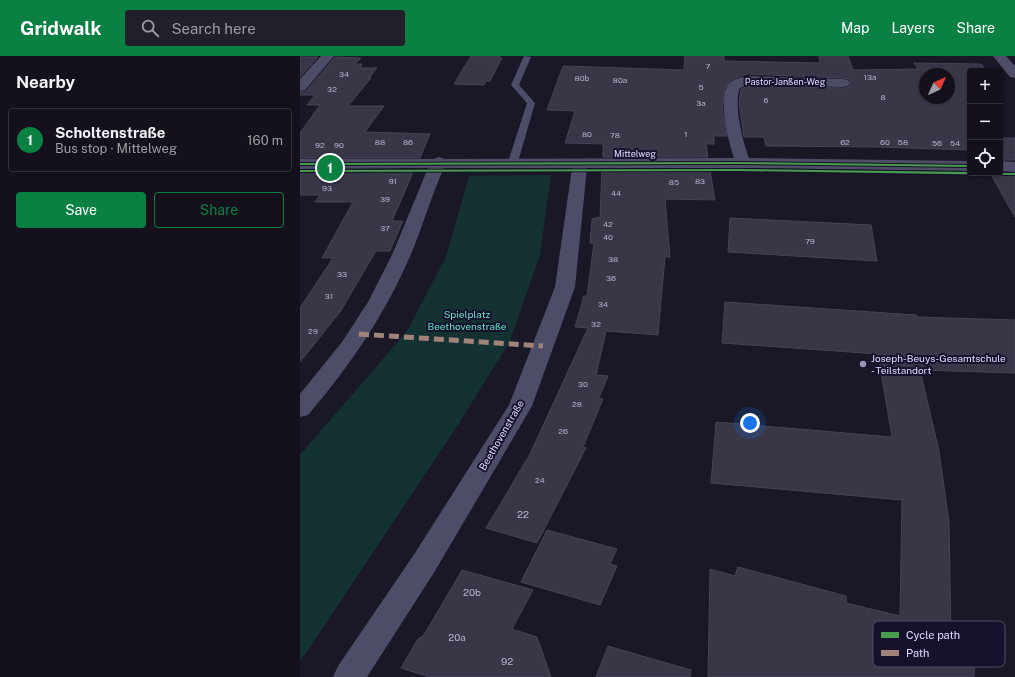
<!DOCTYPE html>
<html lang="en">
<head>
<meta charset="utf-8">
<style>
  body { margin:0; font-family:"Public Sans",sans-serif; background:#211f29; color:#f1f3f6 }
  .controls { position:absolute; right:12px; top:12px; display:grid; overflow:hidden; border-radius:4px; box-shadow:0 1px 3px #0004 }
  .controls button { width:36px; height:36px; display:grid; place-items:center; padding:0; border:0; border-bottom:1px solid #33313b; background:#14111c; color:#f1f3f6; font:20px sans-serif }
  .compass { position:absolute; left:619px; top:12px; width:36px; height:36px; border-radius:50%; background:#14111c; box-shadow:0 1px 3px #0004; rotate:45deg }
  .you { position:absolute; left:450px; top:367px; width:14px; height:14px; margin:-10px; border:3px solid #fff; border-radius:50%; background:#1a73e8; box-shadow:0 0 0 6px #1a73e833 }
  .badge { display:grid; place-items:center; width:26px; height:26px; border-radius:50%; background:#0b8043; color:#fff; font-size:13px; font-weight:700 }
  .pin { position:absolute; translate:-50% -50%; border:2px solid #fff; box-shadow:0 1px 4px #0006 }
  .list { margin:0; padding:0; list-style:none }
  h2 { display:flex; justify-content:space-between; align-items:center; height:52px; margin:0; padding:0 16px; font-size:17px }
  h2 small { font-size:13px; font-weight:400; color:#9d9da3 }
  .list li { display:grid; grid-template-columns:26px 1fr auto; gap:12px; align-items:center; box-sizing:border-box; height:64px; margin:0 8px 8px; padding:0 8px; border:1px solid #33313b; border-radius:4px }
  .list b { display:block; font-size:15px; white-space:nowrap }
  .list p { margin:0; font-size:13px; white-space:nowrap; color:#9d9da3 }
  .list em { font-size:13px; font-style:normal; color:#9d9da3 }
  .actions { display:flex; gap:8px; padding:12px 16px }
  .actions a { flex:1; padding:9px 0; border:1px solid #0b8043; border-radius:4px; text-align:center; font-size:14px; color:#0b8043 }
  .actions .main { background:#0b8043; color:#fff }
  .icon { flex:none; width:22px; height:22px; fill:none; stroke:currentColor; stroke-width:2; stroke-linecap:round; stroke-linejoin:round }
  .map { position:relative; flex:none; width:715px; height:621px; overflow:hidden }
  header { display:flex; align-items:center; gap:24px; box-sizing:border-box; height:56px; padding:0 20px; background:#0b8043; color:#fff }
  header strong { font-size:19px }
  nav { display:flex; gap:22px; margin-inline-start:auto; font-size:14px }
  .search { width:280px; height:36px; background:#211f29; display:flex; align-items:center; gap:10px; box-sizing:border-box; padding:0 14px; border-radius:4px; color:#9d9da3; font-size:15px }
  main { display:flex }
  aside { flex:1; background:#14111c }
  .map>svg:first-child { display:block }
  .green { fill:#153233 }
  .building { fill:#393647; stroke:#474258; fill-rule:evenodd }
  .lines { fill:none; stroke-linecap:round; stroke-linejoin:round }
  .lane { fill:#4e4d67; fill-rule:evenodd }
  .street { fill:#4e4d67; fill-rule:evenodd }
  .quiet { stroke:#a18479; stroke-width:5; stroke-dasharray:10 5; stroke-linecap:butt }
  .cycleway-casing { stroke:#16112c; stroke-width:2 }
  .cycleway { fill:#469c4c; fill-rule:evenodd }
  .poi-dot { fill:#9b97b3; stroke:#16112c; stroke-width:1.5 }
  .labels { text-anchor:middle; stroke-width:4; stroke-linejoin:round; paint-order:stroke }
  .number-label { font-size:8px; fill:#b6b2d1 }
  .far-street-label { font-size:9px; fill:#e0dcff; stroke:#16112c }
  .park-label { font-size:10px; fill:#66e1c3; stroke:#16112c }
  .poi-label { font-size:10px; fill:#e0dcff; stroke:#16112c; text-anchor:start }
  .street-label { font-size:10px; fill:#e0dcff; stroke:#16112c }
  .near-number-label { font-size:10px; fill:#b6b2d1 }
  .key { fill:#16112c; stroke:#534e6b; stroke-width:1 }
  .key-label { font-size:11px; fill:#e0dcff }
</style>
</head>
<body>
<header>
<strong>Gridwalk</strong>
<div class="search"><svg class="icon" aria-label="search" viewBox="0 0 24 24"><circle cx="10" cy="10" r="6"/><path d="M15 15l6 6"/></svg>Search here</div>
<nav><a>Map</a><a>Layers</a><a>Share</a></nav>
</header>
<main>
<aside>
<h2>Nearby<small></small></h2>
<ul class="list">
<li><span class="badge">1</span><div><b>Scholtenstraße</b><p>Bus stop · Mittelweg</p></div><em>160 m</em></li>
</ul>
<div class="actions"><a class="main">Save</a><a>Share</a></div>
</aside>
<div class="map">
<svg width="715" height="621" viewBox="0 0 715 621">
  <rect width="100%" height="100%" fill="#1a1726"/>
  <path class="green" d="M251,119L240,199L210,285L161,364L0,606V399L107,275L146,201L169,120Z"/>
  <path class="building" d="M171,0H200L198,2H202L190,25H186L184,29L154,28Z
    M385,0H424V5L520,7L519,0H548L553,14L618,13L614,7L681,8L687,15H670V94L578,91L466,90L464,81H444L439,47L441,33L449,30L543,32L549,31L551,26L548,23L543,22L447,18L433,23L425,32L422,52L427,80H414V88H406L408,101H303V88L265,87L275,55L247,54L263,10L384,14ZM625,18H649V42H625Z
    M0,1H18L0,21Z
    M35,1L61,2L55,8H62L60,12H77L69,22H71L48,50H84L65,76L130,78L120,102H0V77L20,49H7L15,39H0V36L6,35Z
    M700,82H715V104H700Z
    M0,114H114L92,165H103L90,195H76L40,256L0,306V252L33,202H22L53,146H15L20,139H0Z
    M302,114H410L415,144L365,143L370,201H365L358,279L306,275L296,319L308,320L299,342L303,343L283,391L286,392L237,487L186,472L230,398L288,272L275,271L284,240H287L294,187H290L292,163L300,161Z
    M700,116L715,117V161L690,117Z
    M430,162L571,169L577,205L428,196Z
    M425,246L616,259L617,261L715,264V317L620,314L639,395L649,466L651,581L675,587L674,621H408L410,513L435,520L438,511L546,540V547L600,560L602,444L411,427L416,366L592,381L578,298L422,287Z
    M247,474L317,493L310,508L317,510L300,549L221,526Z
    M162,514L233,534L212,573L237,581L251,621H129L101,612L118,583L124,579Z
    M308,590L391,614L390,621H296Z"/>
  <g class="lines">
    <path class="lane" d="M224,0L231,1L219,29L235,47L218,106L213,109L208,106L227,47L211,29Z"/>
    <path class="street" d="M21,0H34L5,34L0,35V23Z
      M693,0H706L715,10V22L710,21Z
      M447,20L543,23L548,24L550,27L548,30L543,31L449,28L440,32C433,48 443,86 449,102L670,105V115L437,112H287L275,231L232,350L135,515L67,621H33L38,610L115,497L209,349L255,231L272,112H144C131,140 123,170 111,198C86,257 50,310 8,359L0,361V338L42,286L68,246L92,199L128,112L0,113V103H133L139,101L145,103L434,102C429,87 416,39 430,27C434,23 442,21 447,20Z
      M700,105L715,106V116L700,115Z"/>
    <path class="quiet" d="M59,278L243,290"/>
    <g class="cycleway-casing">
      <path id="cycleway" d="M437,106L670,109V111L437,108L0,109V107Z
        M438,113L670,116V117H715V119L438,115L0,116V114Z"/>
    </g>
    <use href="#cycleway" class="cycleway"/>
  </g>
  <circle class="poi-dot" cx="563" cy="308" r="4"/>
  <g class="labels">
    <g class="number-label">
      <text x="408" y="13">7</text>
      <text x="44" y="21">34</text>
      <text x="570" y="24">13a</text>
      <text x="282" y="25">80b</text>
      <text x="320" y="27">80a</text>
      <text x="401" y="34">5</text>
      <text x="32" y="36">32</text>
      <text x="583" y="44">8</text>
      <text x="466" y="47">6</text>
      <text x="401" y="50">3a</text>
      <text x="287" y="81">80</text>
      <text x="386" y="81">1</text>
      <text x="315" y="82">78</text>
      <text x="80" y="89">88</text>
      <text x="108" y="89">86</text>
      <text x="545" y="89">62</text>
      <text x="585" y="89">60</text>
      <text x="603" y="89">58</text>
      <text x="637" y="90">56</text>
      <text x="655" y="90">54</text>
      <text x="20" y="92">92</text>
      <text x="39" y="92">90</text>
      <text x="93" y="128">91</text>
      <text x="400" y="128">83</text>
      <text x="374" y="129">85</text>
      <text x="27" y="135">93</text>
      <text x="316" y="140">44</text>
      <text x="85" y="146">39</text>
      <text x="308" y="171">42</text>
      <text x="85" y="175">37</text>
      <text x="308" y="184">40</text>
      <text x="510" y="188">79</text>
      <text x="313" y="206">38</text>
      <text x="42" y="221">33</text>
      <text x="311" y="225">36</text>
      <text x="29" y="243">31</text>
      <text x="303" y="251">34</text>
      <text x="296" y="271">32</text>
      <text x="13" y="278">29</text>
      <text x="283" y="331">30</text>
      <text x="277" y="351">28</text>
      <text x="263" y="378">26</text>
      <text x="240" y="427">24</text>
    </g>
    <g class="far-street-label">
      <text x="485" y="29">Pastor-Janßen-Weg</text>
      <text x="335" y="101">Mittelweg</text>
    </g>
    <g class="park-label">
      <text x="167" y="262">Spielplatz<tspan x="167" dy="12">Beethovenstraße</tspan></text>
    </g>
    <g class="poi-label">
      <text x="571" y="306">Joseph-Beuys-Gesamtschule<tspan x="571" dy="12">- Teilstandort</tspan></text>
    </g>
    <g class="street-label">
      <text transform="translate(201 379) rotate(-60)" y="4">Beethovenstraße</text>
    </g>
    <g class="near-number-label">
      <text x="223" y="462">22</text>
      <text x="172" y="540">20b</text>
      <text x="157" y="585">20a</text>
      <text x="207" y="609">92</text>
    </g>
  </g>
  <rect x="573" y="565" width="132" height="46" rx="6" class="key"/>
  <rect x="581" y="576" width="18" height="6" fill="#469c4c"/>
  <rect x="581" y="594" width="18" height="6" fill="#a18479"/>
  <g class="key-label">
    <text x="606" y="583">Cycle path</text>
    <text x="606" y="601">Path</text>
  </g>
</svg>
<div class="controls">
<button>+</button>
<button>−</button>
<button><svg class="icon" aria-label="locate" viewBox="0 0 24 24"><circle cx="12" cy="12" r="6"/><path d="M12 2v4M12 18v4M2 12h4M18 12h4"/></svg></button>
</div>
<svg class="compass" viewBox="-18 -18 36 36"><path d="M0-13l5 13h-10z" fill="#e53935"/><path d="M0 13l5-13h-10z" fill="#9d9da3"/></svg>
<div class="you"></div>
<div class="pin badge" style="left:30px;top:112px">1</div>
</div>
</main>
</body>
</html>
